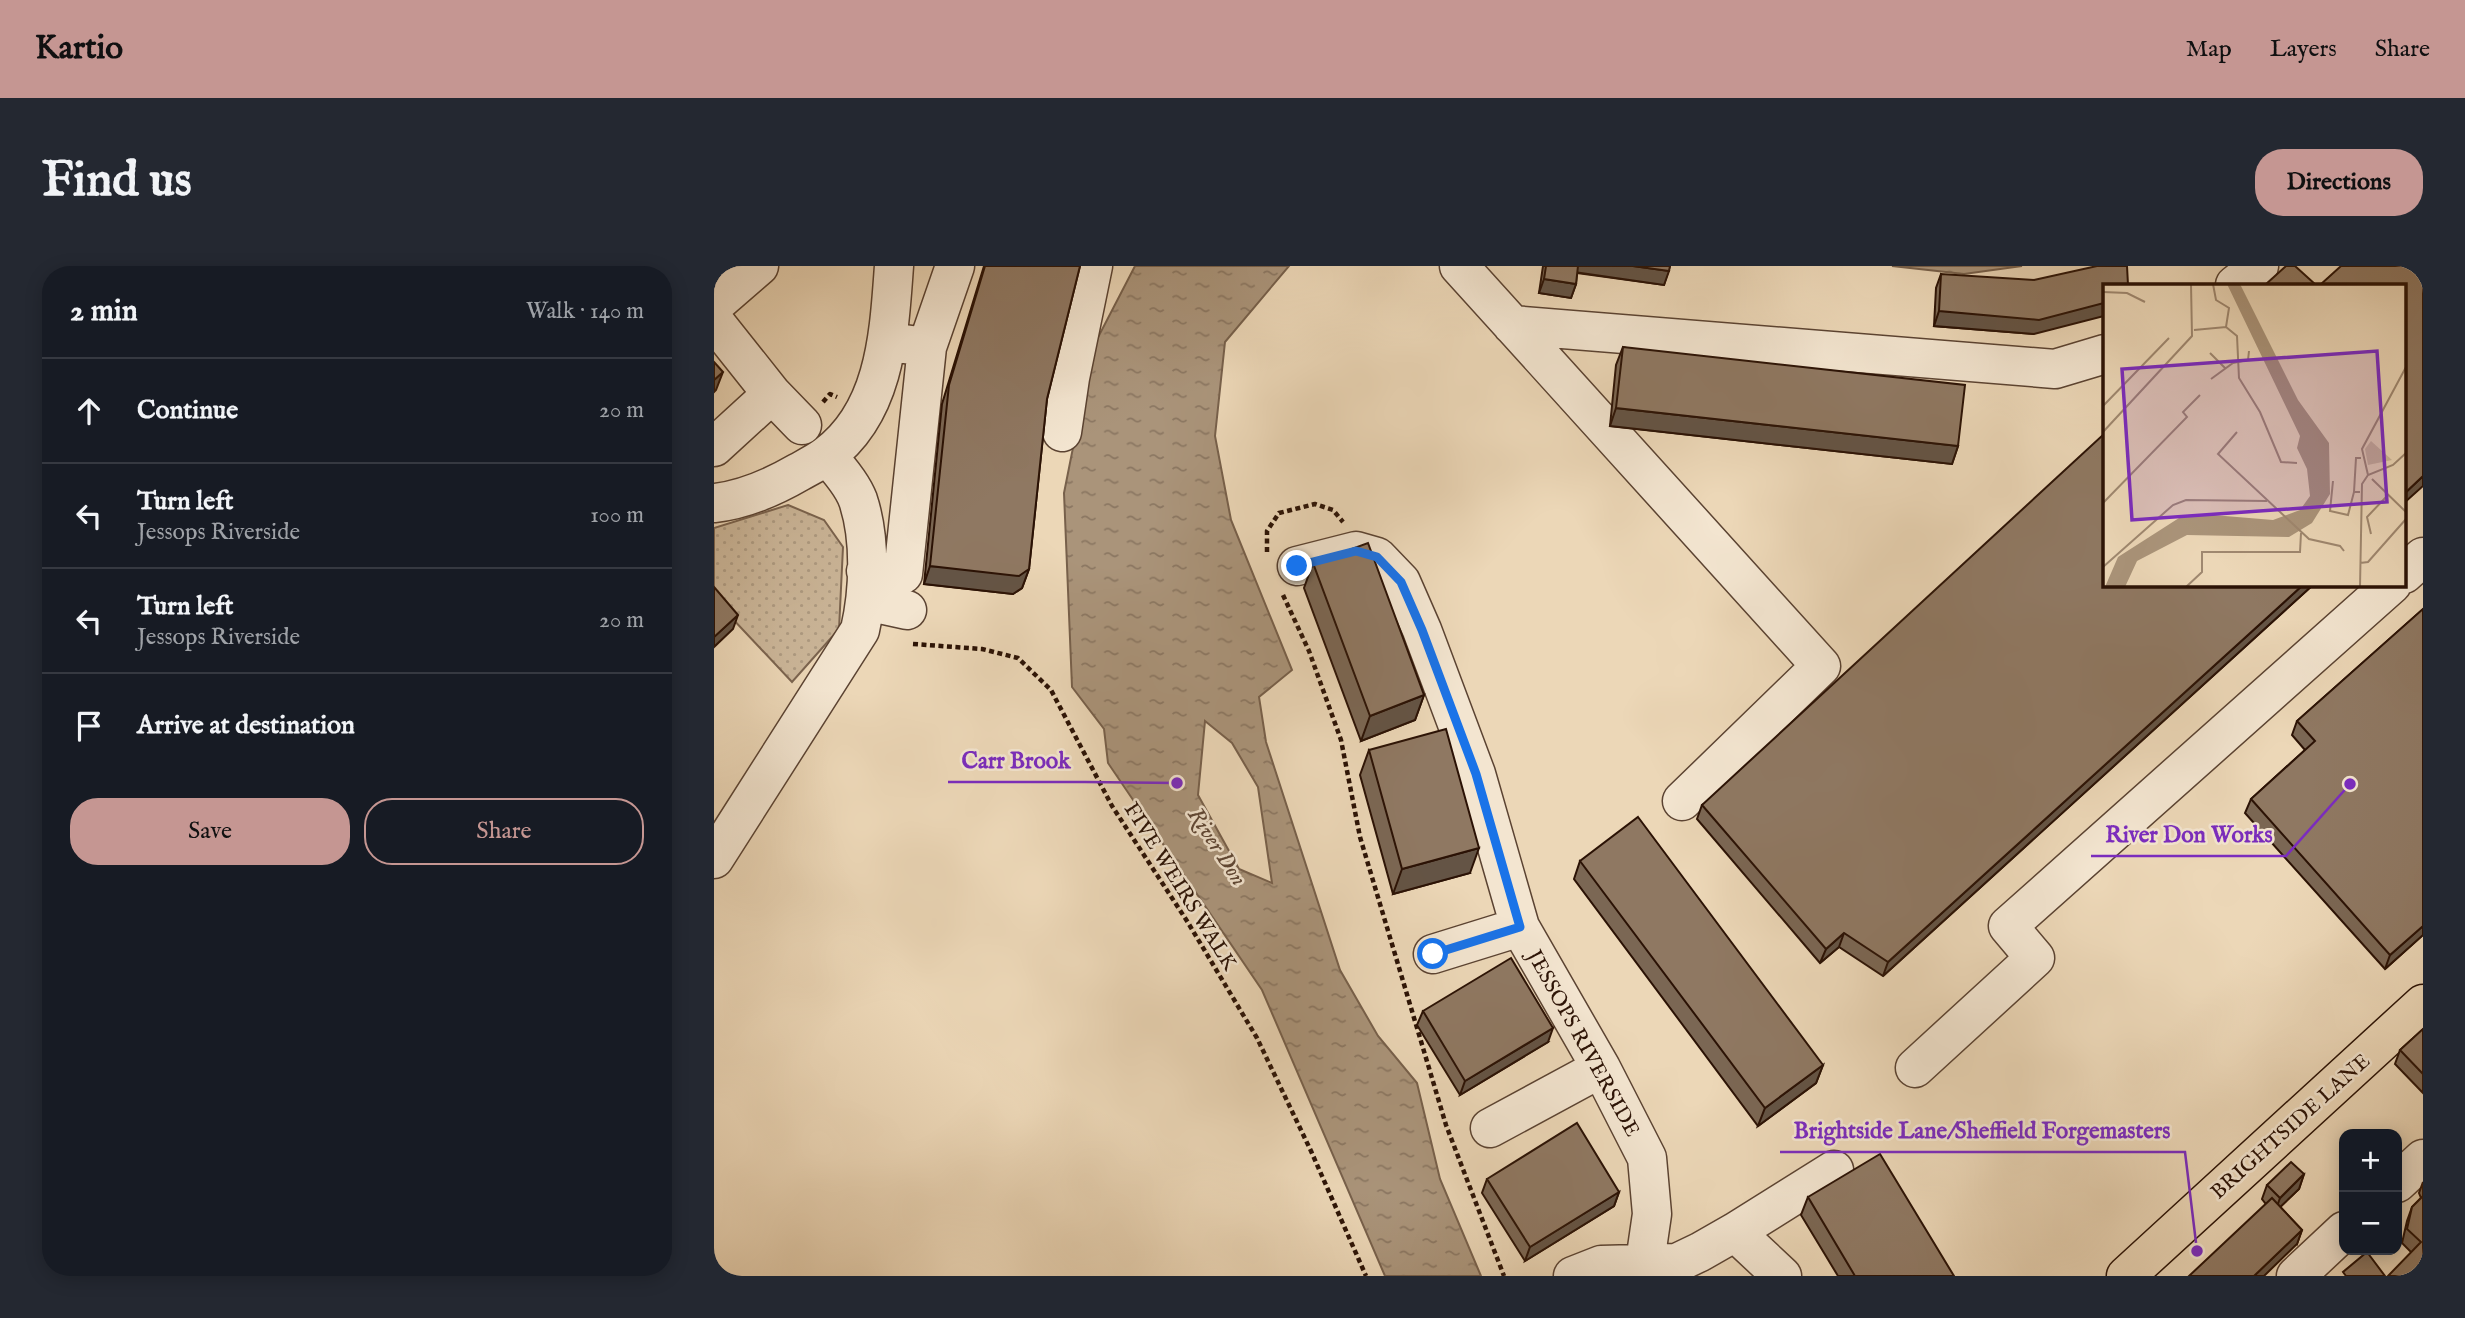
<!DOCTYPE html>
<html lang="en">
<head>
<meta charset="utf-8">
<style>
  body { margin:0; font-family:"IM FELL English",serif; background:#242831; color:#f1f3f6 }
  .controls { position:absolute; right:21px; bottom:21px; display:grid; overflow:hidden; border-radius:14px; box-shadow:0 4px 18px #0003 }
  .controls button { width:63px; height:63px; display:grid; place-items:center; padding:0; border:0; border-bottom:2px solid #363941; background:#171b24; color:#f1f3f6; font:35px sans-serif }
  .stop { position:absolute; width:21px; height:21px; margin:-16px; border:5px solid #1a73e8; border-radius:50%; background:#fff }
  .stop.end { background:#1a73e8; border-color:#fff; box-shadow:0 2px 7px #0008 }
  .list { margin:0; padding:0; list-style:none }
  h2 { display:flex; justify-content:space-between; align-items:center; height:91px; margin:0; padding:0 28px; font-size:30px }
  h2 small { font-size:23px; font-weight:400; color:#9ea1a6 }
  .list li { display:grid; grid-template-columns:46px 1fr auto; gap:21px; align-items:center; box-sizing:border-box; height:105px; padding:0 28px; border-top:2px solid #363941 }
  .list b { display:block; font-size:26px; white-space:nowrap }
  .list p { margin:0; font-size:23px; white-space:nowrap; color:#9ea1a6 }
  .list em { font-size:23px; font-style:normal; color:#9ea1a6 }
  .actions { display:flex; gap:14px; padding:21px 28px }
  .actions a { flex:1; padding:16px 0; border:2px solid #c59692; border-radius:28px; text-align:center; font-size:24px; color:#c59692 }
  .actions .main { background:#c59692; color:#111 }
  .icon { flex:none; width:38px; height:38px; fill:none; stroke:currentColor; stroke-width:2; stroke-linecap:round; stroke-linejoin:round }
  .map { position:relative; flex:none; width:1709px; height:1010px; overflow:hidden; border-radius:28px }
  header { display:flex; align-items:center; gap:42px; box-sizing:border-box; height:98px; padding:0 35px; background:#c59692; color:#111 }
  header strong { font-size:33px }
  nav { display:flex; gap:38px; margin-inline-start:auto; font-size:24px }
  .intro { display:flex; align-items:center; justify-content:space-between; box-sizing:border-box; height:168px; padding:0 42px }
  h1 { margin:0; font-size:49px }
  .button { padding:18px 32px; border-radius:28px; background:#c59692; color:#111; font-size:24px; font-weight:700 }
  main { display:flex; gap:42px; padding:0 42px }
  aside { flex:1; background:#171b24; border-radius:28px; box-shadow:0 4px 18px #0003 }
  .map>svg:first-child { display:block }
  .grass { fill:url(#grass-dots); stroke:#7b644f; stroke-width:2 }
  .water { fill:url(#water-ripples); stroke:#77604b; stroke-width:2; fill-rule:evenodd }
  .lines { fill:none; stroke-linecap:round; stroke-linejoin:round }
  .minor-casing { stroke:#5b4332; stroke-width:41 }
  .major-casing { stroke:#2b1205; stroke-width:41 }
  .path { stroke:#2b1205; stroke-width:4.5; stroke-dasharray:5 3.5; stroke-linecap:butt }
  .minor { stroke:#f3e5d0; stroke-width:38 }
  .major { stroke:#ecd7b7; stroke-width:38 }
  .wall { fill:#7b6754; stroke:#2b1205; stroke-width:2 }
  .shaded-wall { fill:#645445; stroke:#2b1205; stroke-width:2 }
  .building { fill:#8f7862; stroke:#2b1205; stroke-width:2 }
  .route { stroke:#1a73e8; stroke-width:9 }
  .labels { text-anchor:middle; stroke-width:5; stroke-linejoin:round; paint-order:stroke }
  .street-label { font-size:21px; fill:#2b1205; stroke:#f3e5d0 }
  .water-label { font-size:23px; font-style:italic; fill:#5e4634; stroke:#f3e5d0 }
  .inset-road { fill:none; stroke:#9f8870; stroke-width:2 }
  .view { fill:#7b2cbf; fill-opacity:0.15; stroke:#7b2cbf; stroke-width:3.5 }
  .inset-edge { fill:none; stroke:#2b1205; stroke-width:3.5 }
  .leader { fill:none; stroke:#7b2cbf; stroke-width:2.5 }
  .callout-dot { fill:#7b2cbf; stroke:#f3e5d0; stroke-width:2.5 }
  .callout-label { font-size:23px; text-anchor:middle; font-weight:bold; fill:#7b2cbf; stroke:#f3e5d0; stroke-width:5; stroke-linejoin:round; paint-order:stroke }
</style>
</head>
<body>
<header>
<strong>Kartio</strong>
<nav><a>Map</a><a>Layers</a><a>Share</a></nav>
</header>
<div class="intro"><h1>Find us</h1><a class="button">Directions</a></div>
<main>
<aside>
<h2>2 min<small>Walk · 140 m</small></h2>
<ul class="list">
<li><svg class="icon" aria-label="ahead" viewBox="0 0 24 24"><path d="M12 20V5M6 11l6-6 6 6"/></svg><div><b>Continue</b></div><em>20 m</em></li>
<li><svg class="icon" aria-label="left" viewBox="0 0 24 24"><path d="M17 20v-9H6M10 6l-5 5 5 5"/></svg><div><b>Turn left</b><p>Jessops Riverside</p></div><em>100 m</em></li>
<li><svg class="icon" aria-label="left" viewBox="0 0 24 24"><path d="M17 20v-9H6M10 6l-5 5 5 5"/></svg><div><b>Turn left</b><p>Jessops Riverside</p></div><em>20 m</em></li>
<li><svg class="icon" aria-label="arrive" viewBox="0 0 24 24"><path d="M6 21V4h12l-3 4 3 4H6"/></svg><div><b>Arrive at destination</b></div></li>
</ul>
<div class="actions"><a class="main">Save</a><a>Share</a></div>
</aside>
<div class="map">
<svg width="1709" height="1010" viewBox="0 0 1709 1010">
  <defs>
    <pattern id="grass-dots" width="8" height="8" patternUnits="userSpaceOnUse" patternTransform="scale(1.75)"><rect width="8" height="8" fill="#cbb699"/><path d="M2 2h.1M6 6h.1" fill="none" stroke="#ae9b82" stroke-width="1.8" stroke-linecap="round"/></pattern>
    <pattern id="water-ripples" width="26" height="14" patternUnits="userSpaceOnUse" patternTransform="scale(1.75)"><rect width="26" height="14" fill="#aa947a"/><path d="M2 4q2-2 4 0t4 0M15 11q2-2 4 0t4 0" fill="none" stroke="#8b7762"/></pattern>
  </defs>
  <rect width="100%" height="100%" fill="#ecd7b7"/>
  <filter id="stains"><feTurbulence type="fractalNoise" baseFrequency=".00286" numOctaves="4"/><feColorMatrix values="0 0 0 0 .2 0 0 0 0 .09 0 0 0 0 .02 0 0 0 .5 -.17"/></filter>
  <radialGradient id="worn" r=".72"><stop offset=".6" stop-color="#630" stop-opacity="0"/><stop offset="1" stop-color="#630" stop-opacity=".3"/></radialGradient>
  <path class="grass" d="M74,239L110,254L129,281L125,363L78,416L0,333V262Z"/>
  <path class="water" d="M421,0H575L511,76L501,170L517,254L578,404L545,431L552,476L626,704L664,770L703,817L726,913L767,1010H671L548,724L394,497L390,463L358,421L350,227L379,81ZM491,455L518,477L544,521L558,617L525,603L484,529Z
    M1178,0H1308L1250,8Z"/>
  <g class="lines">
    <g class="minor-casing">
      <path id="minor" d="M745,0L1107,400L968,535
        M1521,19L1545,0
        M0,39L45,0
        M0,55L58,128L88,159
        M798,59L1341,103L1391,88
        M190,78L213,81L241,0
        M348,166L356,112L379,0
        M0,181L58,128
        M0,237C30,234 59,221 85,206C94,201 104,196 112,190C172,146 175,67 180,0
        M583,300L642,285L663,291L687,316L708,364L762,508L806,661L887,802L933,892L938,948L929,1010
        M152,305L189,308L213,81
        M1690,308L1709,291
        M152,335L193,344
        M0,593L146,364C155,325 157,273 144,234C138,218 124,202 113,190
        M719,688L806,661
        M1201,802L1321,692L1294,660L1678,318
        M776,862L887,802
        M1683,917L1709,893
        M1021,966L1068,1010
        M859,1010L887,999L963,997L986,986L1021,966L1120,904
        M1582,1010L1630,965"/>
    </g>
    <g class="major-casing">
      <path id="major" d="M1412,1010L1709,738"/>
    </g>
    <path class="path" d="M109,136L116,128L123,131
      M553,286V265L565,247L601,238L619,244L629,256
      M569,329L595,385L627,474L646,571L732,859L790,1010
      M199,378L268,383L304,392L337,424L398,540L473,655L543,772L597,885L652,1010"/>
    <use href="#minor" class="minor"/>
    <use href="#major" class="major"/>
  </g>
  <path class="wall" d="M270,0H366L333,133L315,303L308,322L299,328L210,318L228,138Z
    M829,0H956L950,19L863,7L862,18L857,32L825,27Z
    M1227,8L1320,68L1220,60L1222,22Z
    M909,81L1244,180L1238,198L896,160L902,99Z
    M599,297L710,429L701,454L647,475L590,322Z
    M1390,318H1600L1169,710L1125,681L1106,697L983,553L988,539Z
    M1709,343V669L1671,703L1531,547L1537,533L1591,484L1578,469L1583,455Z
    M655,484L756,607L679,628L646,509Z
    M866,595L1109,799L1102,817L1044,860L860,613Z
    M709,745L834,776L746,829L703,759Z
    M1709,763V827L1681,798L1686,784Z
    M1590,908L1585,923L1566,941L1588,964L1583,978L1548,933L1553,919Z
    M773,913L905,926L900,940L811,995L768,927Z
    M1709,916V1010L1697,986L1688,977L1693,955L1698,941L1707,932L1705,927Z
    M1094,931L1240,1010H1124L1087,949Z"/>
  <path class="shaded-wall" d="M863,0H919L955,5L950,19L860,6Z
    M830,13L862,18L857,32L825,27Z
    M1390,37V50L1320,68L1220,60L1225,45Z
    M9,106L2,124L0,126V114Z
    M902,142L1244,180L1238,198L896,160Z
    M1709,210V220L1690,237V228Z
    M216,300L315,303L308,322L299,328L210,318Z
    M1590,318H1600L1169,710L1174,696Z
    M24,349L19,363L0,381V371Z
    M710,429L701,454L647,475L656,450Z
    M765,582L756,607L679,628L688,603Z
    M1709,660V669L1671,703L1676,689Z
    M1130,667L1125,681L1106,697L1112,683Z
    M839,762L834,776L746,829L751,815Z
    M1109,799L1102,817L1044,860L1051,842Z
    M1590,908L1585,923L1561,946L1566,932Z
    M905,926L900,940L811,995L816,981Z
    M1588,964L1583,978L1550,1010H1540Z"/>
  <path class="building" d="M271,0H366L333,133L315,303L305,310L216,300L235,119Z
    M832,0H864L862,18L830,13Z
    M919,0H956L955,5Z
    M1383,0H1413L1414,19H1390V37L1325,54L1225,45L1227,8L1320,14Z
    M1572,0H1581L1602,19H1551Z
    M1627,0H1709V210L1690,228V19H1606Z
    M909,81L1251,119L1244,180L902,142Z
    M0,96L9,106L0,114Z
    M1390,168V318H1590L1174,696L1130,667L1112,683L988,539Z
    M654,277L710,429L656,450L599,297Z
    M0,321L24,349L0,371Z
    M1709,343V660L1676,689L1537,533L1601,475L1583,455Z
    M732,463L765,582L688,603L655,484Z
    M924,551L1109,799L1051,842L866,595Z
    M797,692L839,762L751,815L709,745Z
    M1709,763V808L1686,784Z
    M863,857L905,926L816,981L773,913Z
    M1166,888L1240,1010H1141L1094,931Z
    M1577,896L1590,908L1566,932L1553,919Z
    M1709,930V1010H1674L1707,976L1693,963L1698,941Z
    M1558,932L1588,964L1540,1010H1475Z
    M1653,986L1671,1010H1632L1629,1006Z"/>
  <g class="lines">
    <path class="route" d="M583,300L642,285L663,291L687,316L708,364L762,508L806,661L719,688"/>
  </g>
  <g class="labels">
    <g class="street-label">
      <text transform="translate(467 620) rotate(58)" y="7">FIVE WEIRS WALK</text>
      <text transform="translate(870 777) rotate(61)" y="7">JESSOPS RIVERSIDE</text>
      <text transform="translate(1576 860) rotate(-42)" y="7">BRIGHTSIDE LANE</text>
    </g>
    <g class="water-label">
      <text transform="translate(504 580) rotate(57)" y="8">River Don</text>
    </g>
  </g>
  <g transform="translate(1389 18)">
    <rect width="303" height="303" fill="#ecd7b7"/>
    <path d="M268,157L289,176L265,181L262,165Z" fill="#cbb699"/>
    <path d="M124,0H137L195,116L226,159L227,210L209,239L186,253L84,251L34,277L22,303H2L15,273L76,234L98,230L170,236L197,226L207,212L204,185L194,164L197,152Z" fill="#aa947a"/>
    <path class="inset-road" d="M110,0L113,16L126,24L123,43M0,8L24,9L42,18M91,46L123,43L134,52L136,94L157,128L178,178L194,179M107,69L122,84M108,95L130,79L145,76L146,67M0,122L66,54M0,148L89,52L88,0M134,148L115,170L206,255L237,262L241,267M265,191L259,165L303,83M269,195L303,228M230,197L227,227L245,231L251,208H257M251,208L253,174H258M0,219L84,133L80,128L97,111M268,250L264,233L285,211M257,279L265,278L303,235M0,283L70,221L83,216L164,217M83,303L99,288V268H197L198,249M257,303L259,200L265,191L290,181L303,169"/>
    <path class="view" d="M274,67L284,218L29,236L19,85Z"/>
    <rect width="303" height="303" class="inset-edge"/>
  </g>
  <path class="leader" d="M463 517L371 516H234M1636 518L1572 590H1377M1483 985L1471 886H1066"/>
  <g class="callout-dot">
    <circle cx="463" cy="517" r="7"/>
    <circle cx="1636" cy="518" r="7"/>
    <circle cx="1483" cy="985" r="7"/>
  </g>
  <g class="callout-label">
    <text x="302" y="502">Carr Brook</text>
    <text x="1475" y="576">River Don Works</text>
    <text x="1268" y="872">Brightside Lane/Sheffield Forgemasters</text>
  </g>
  <rect width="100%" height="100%" filter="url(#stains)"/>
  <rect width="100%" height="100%" fill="url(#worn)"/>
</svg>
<div class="controls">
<button>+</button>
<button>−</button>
</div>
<div class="stop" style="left:719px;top:688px"></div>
<div class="stop end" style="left:583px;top:300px"></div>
</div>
</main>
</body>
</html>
